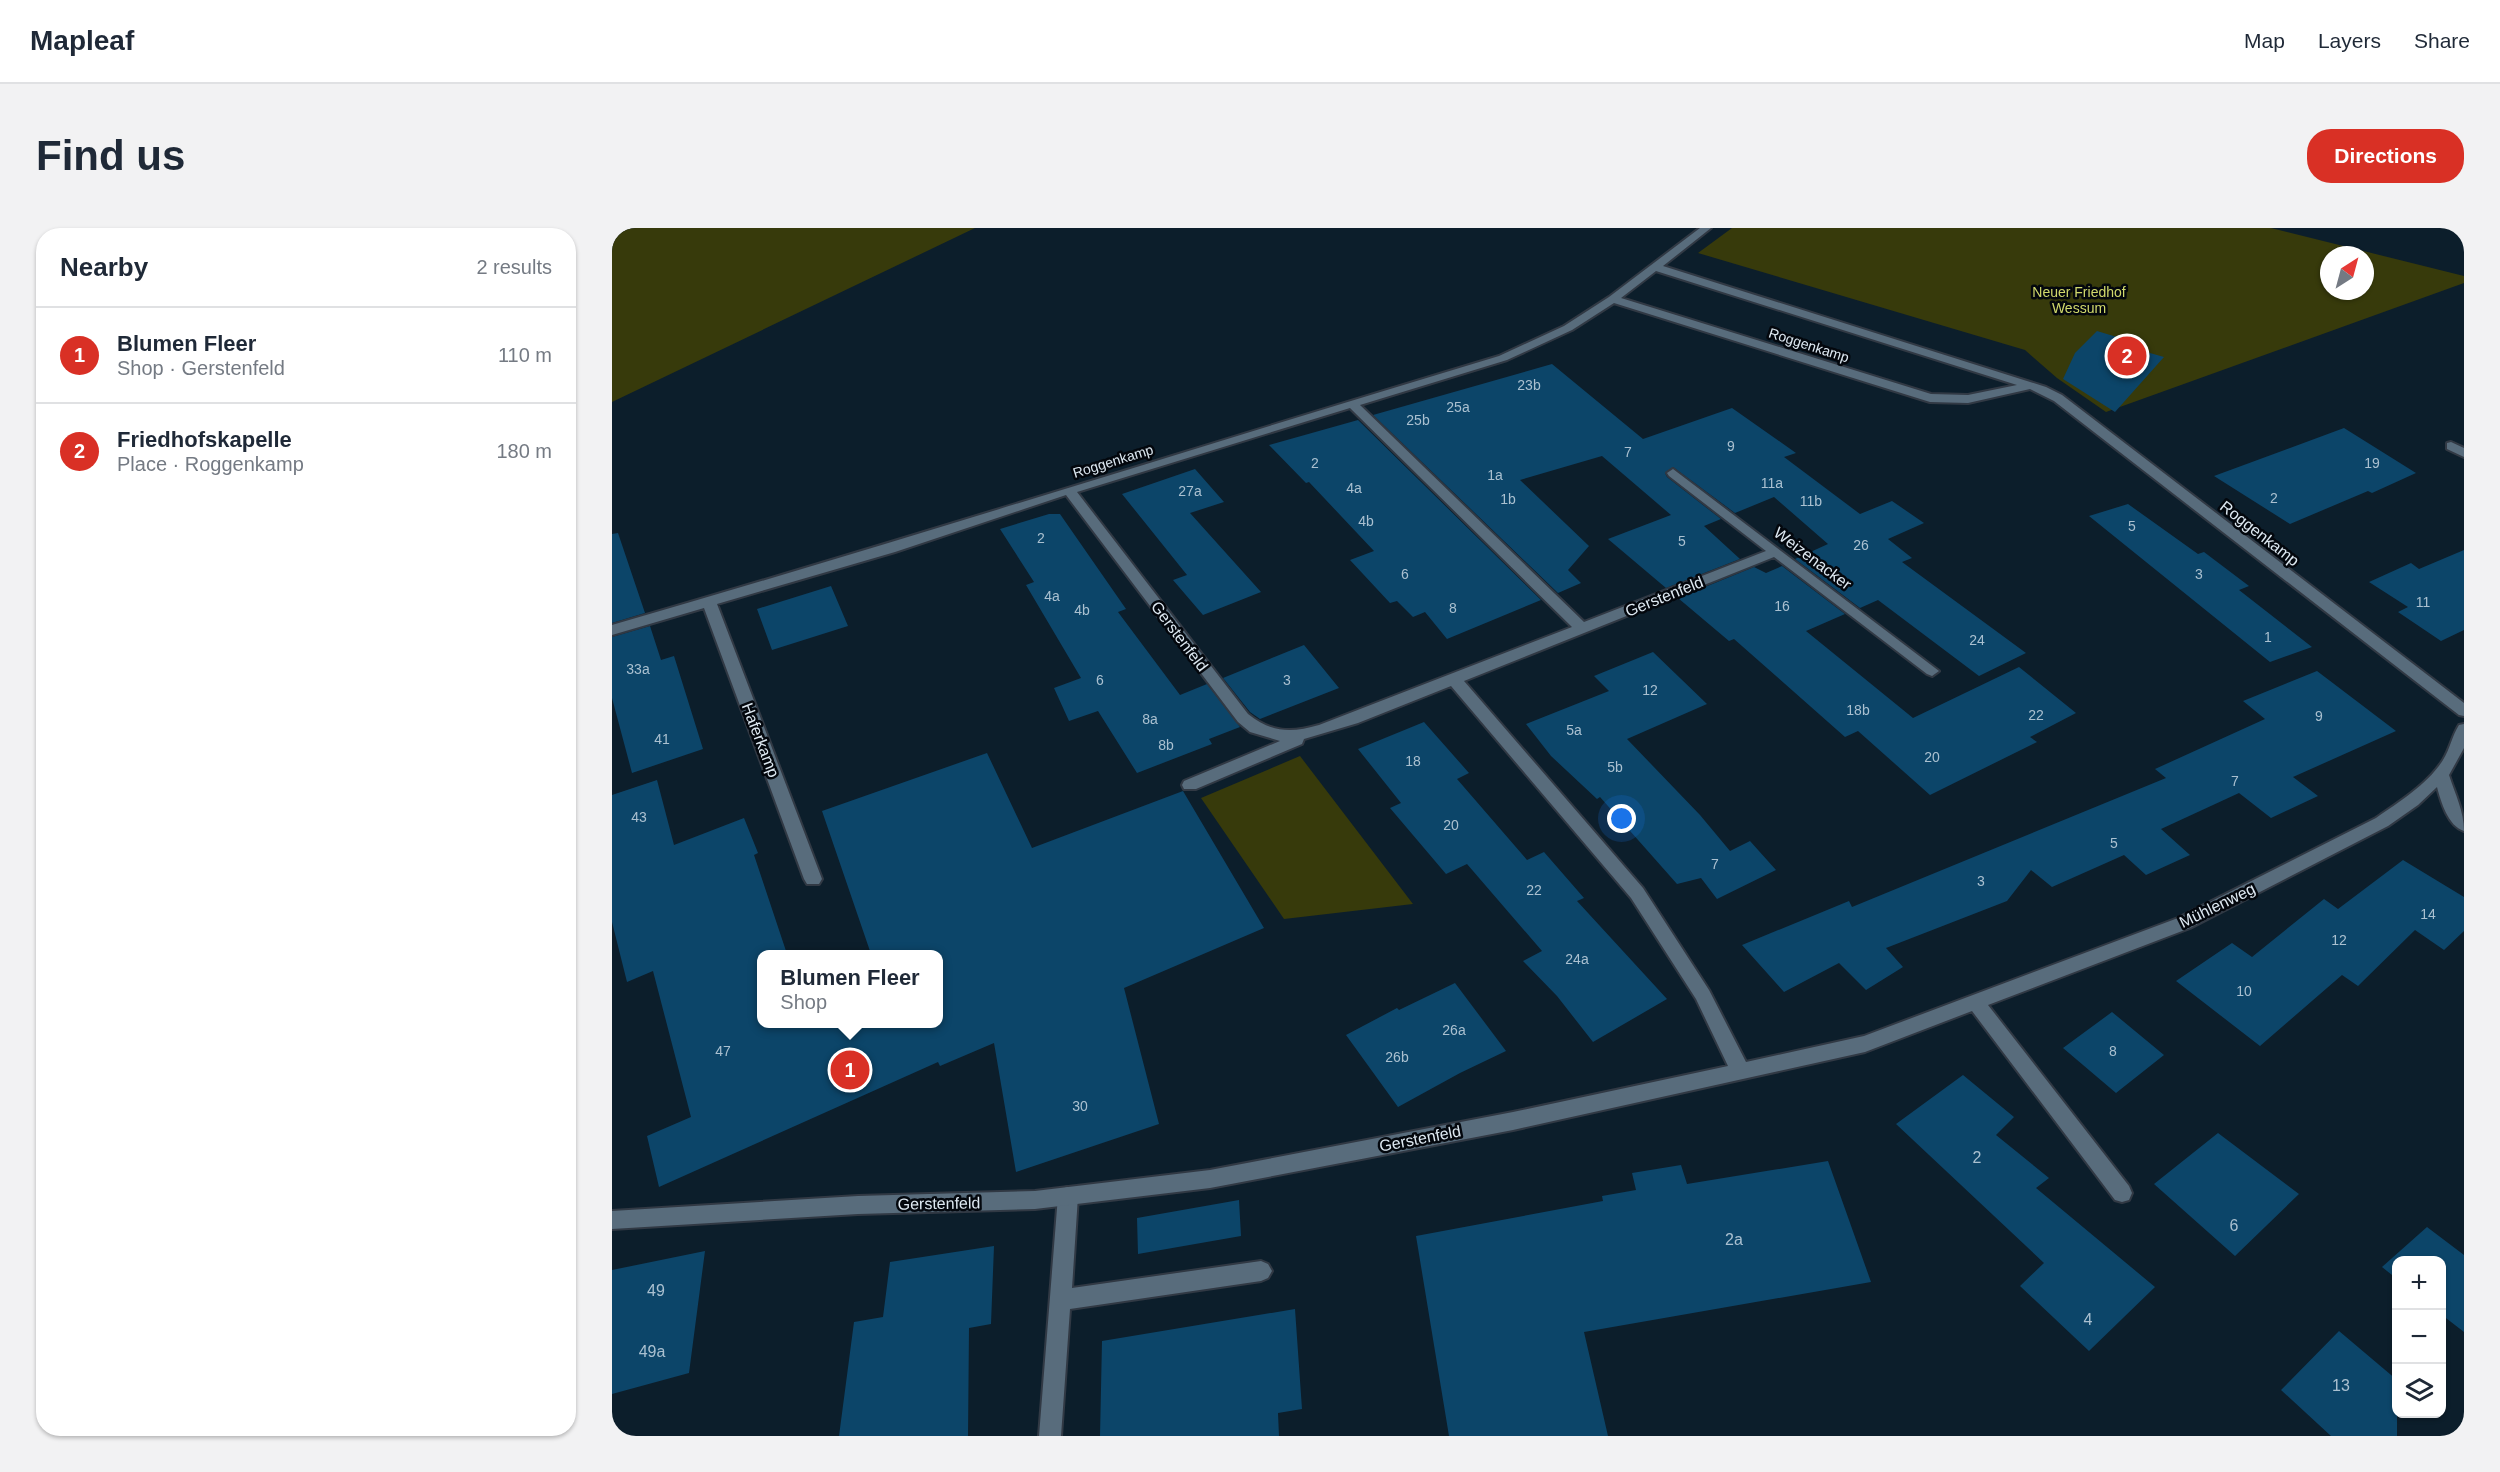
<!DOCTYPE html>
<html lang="en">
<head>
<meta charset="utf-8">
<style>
  body { margin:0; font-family:Arial,sans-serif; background:#f2f2f3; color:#1f2937 }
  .controls { position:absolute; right:18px; bottom:18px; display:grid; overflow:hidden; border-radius:12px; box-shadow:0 2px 4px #0004 }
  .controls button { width:54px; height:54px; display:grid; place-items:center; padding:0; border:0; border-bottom:2px solid #e0e1e3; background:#fff; color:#1f2937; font:30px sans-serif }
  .compass { position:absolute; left:1708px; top:18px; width:54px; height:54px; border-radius:50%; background:#fff; box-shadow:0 2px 4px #0004; rotate:36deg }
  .you { position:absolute; left:1010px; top:591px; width:21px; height:21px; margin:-15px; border:4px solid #fff; border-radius:50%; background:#1a73e8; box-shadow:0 0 0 9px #1a73e833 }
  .badge { display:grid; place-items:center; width:39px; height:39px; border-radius:50%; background:#d93025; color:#fff; font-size:20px; font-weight:700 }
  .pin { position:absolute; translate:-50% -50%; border:3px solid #fff; box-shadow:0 2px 6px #0006 }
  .popup { position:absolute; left:145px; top:722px; width:186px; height:78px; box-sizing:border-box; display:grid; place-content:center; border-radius:12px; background:#fff; filter:drop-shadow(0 2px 4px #0005); font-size:20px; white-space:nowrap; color:#747a83 }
  .popup b { font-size:22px; color:#1f2937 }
  .popup::after { content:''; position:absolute; left:50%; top:100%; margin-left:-12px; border:12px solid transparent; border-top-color:#fff }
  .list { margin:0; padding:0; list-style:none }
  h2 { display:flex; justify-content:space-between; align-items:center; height:78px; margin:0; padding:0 24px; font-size:26px }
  h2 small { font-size:20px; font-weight:400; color:#747a83 }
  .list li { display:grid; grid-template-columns:39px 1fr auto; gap:18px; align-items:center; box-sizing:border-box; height:96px; padding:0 24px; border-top:2px solid #e0e1e3 }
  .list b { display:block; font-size:22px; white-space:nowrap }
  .list p { margin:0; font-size:20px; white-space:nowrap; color:#747a83 }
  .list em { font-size:20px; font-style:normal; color:#747a83 }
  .icon { flex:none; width:33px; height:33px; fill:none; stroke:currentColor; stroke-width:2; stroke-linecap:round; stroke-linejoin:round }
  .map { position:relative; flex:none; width:1852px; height:1208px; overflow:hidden; border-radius:24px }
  header { display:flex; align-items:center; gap:36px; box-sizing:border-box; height:84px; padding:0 30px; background:#fff; border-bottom:2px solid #e0e1e3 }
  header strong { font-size:28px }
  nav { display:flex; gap:33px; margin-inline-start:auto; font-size:21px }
  .intro { display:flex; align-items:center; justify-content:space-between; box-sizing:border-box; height:144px; padding:0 36px }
  h1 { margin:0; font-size:42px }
  .button { padding:15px 27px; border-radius:24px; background:#d93025; color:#fff; font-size:21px; font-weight:700 }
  main { display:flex; gap:36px; padding:0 36px }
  aside { flex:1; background:#fff; border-radius:24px; box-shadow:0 2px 4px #0004 }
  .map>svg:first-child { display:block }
  .green { fill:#373a0b; fill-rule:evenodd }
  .building { fill:#0c4569 }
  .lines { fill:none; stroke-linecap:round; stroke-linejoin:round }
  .service-casing { stroke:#313944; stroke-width:4 }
  .minor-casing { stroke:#313944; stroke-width:4 }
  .service { fill:#586c7c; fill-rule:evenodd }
  .minor { fill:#586c7c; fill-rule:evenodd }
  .labels { text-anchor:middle; stroke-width:5; stroke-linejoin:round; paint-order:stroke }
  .far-park-label { font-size:14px; fill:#d1d96c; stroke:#03070d }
  .far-street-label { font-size:14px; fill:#dee9f2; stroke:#03070d }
  .number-label { font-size:14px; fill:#aac0d0 }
  .street-label { font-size:16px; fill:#dee9f2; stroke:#03070d }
  .near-number-label { font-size:16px; fill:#aac0d0 }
</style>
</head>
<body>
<header>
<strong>Mapleaf</strong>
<nav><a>Map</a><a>Layers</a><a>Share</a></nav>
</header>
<div class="intro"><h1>Find us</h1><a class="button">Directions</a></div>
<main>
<aside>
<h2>Nearby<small>2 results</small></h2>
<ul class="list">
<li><span class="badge">1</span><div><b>Blumen Fleer</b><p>Shop · Gerstenfeld</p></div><em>110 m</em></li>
<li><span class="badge">2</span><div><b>Friedhofskapelle</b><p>Place · Roggenkamp</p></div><em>180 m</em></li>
</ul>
</aside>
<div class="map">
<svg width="1852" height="1208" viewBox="0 0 1852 1208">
  <rect width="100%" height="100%" fill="#0c1e2b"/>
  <path class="green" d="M0,0H363L0,174Z
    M1120,0H1659L1852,48V55L1494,184L1445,150L1413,122L1086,25ZM1717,27H1753V63H1717Z
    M688,528L801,676L672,691L589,570Z"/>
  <path class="building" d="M1485,103L1528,116L1524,121L1552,129L1503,184L1451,151L1463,125Z
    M940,136L1031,211L1120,180L1184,225L1172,229L1248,286L1280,273L1312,295L1276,311L1300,330L1290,334L1414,425L1367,448L1266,372L1248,380L1183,331L1216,316L1162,269L1123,285L1061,239L1053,245L1055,249L1109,291L1092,298L1128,331L1054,360L996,311L1059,287L990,228L908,252L977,318L956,342L969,355L946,365L761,187Z
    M746,192L929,372L835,411L813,384L801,389L785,373L778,375L738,332L762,323L697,254L694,255L657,217Z
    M1732,200L1804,245L1760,265L1756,263L1678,296L1602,248Z
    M583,241L612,274L578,285L649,364L591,387L561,352L575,347L510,266Z
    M1516,276L1586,326L1592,324L1637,358L1627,362L1700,419L1658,434L1477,288Z
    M437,286H448L514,381L506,384L568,467L595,456L628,499L597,511L600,516L525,545L486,483L457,493L442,460L469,450L414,357L422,354L388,301Z
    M6,305L33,385L0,395V306Z
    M1852,322V402L1829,413L1786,384L1796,379L1757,354L1799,335L1807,341Z
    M1170,338L1233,386L1194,403L1301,490L1407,439L1464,485L1418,509L1425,514L1318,567L1246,503L1233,509L1122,411L1117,413L1066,370L1142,339L1154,345Z
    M219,358L236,398L160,422L145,381Z
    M38,398L49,432L62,428L91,521L20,545L0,470V409Z
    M692,417L727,460L648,491L638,484L611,450Z
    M1041,424L1095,476L1015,511L1088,587L1118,623L1138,613L1164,642L1105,671L1089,650L1065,656L988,569L985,571L939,528L914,496L997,463L982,448Z
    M1705,443L1784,503L1681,549L1706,568L1659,590L1627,565L1549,601L1578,627L1534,647L1512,627L1440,659L1419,642L1395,673L1274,720L1291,739L1254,762L1227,735L1172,764L1130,717L1237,673L1240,679L1554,550L1543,541L1653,491L1631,473Z
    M812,494L857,545L845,551L915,632L932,624L972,670L965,673L1055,771L981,814L945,768L911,733L930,723L855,636L834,646L778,580L789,575L746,521Z
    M375,525L420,620L571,563L652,700L512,760L547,896L404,944L382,815L328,838L326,834L47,959L35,908L79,889L41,743L15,754L0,694V567L45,552L62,617L132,590L146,625L142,627L175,726H150V795H327V726H259L210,583Z
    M1791,632L1852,669V703L1832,722L1803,702L1746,758L1730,747L1648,818L1564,753L1620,715L1640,729L1712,671L1726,681Z
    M843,755L894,823L848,845L786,879L734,807L785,780L787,782Z
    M1500,784L1552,827L1504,865L1451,820Z
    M1351,847L1402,889L1384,907L1437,950L1424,960L1543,1059L1477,1123L1408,1058L1432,1035L1284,896Z
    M1606,905L1687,966L1623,1028L1542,956Z
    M1216,933L1259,1054L972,1104L996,1208H837L804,1008L991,973L990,968L1024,962L1020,945L1069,937L1075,956Z
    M627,972L629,1008L526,1026L525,990Z
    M1815,999L1852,1027V1104L1830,1087V1032H1785V1051L1770,1039Z
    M382,1018L379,1096L357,1100L356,1208H227L242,1094L271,1089L278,1034Z
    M93,1023L77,1145L0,1166V1042Z
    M683,1081L690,1181L666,1185L667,1208H488L490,1113Z
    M1727,1103L1785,1152V1208H1719L1669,1162Z"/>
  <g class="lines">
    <g class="service-casing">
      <path id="service" d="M456,959L463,961L466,968L460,1060L649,1033L656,1036L660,1043L656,1050L649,1053L458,1081L449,1208H427L446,968L449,961Z"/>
    </g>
    <g class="minor-casing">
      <path id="minor" d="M1088,0H1099L1051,38L1434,159L1450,167L1852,475V488L1847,487L1442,173L1418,161L1356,175L1318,174L1002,75L960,102L895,132L748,177L972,394L1154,323L1057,248L1055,245L1061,241L1327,443L1320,448L1315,446L1162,329L852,453L1031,660L1097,762L1134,834L1252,808L1566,690L1764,590C1787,574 1816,556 1831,532C1838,521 1840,508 1847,497L1852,496V520L1837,547C1843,566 1852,583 1852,603C1836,598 1829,574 1825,559L1806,577L1776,598L1578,700L1376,777L1517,958L1520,965L1517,972L1510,974L1503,972L1360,783L1253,824L901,902L598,960L423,981L246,986L0,1001V983L246,968L423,963L598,942L901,884L1116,838L1084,771L1019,670L839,458L746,495L692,511L690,516L584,561H572L570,557L572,553L668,513L638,504L626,494L454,267L283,324L105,376L210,651L207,656H195L192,651L92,380L0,407V397C297,311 592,217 887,128L952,98L997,69ZM1044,43L1405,157L1356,167L1319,166L1009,70ZM738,180L960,399L707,497C680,505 659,505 636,486L465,264Z
        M1839,214L1852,220V229L1835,221V215Z"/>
    </g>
    <use href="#service" class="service"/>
    <use href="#minor" class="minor"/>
  </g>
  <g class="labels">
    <g class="far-park-label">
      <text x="1467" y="69">Neuer Friedhof<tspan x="1467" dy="16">Wessum</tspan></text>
    </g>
    <g class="far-street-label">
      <text transform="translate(1197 117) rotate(18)" y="5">Roggenkamp</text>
      <text transform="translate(501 233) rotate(-17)" y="5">Roggenkamp</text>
    </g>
    <g class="number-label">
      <text x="917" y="162">23b</text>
      <text x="846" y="184">25a</text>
      <text x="806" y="197">25b</text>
      <text x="1119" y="223">9</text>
      <text x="1016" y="229">7</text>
      <text x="703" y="240">2</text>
      <text x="1760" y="240">19</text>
      <text x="883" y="252">1a</text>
      <text x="1160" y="260">11a</text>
      <text x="742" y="265">4a</text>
      <text x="578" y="268">27a</text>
      <text x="1662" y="275">2</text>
      <text x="896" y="276">1b</text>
      <text x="1199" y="278">11b</text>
      <text x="754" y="298">4b</text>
      <text x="1520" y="303">5</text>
      <text x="429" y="315">2</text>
      <text x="1070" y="318">5</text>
      <text x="1249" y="322">26</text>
      <text x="793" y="351">6</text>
      <text x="1587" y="351">3</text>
      <text x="440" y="373">4a</text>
      <text x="1811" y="379">11</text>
      <text x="1170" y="383">16</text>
      <text x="841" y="385">8</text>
      <text x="470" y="387">4b</text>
      <text x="1656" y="414">1</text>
      <text x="1365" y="417">24</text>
      <text x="26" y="446">33a</text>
      <text x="488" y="457">6</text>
      <text x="675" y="457">3</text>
      <text x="1038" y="467">12</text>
      <text x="1246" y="487">18b</text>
      <text x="1424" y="492">22</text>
      <text x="1707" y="493">9</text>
      <text x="538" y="496">8a</text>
      <text x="962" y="507">5a</text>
      <text x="50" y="516">41</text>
      <text x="554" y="522">8b</text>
      <text x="1320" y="534">20</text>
      <text x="801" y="538">18</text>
      <text x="1003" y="544">5b</text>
      <text x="1623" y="558">7</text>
      <text x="27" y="594">43</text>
      <text x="839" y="602">20</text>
      <text x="1502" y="620">5</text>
      <text x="1103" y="641">7</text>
      <text x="1369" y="658">3</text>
      <text x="922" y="667">22</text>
      <text x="1816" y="691">14</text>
      <text x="1727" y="717">12</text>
      <text x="965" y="736">24a</text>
      <text x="1632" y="768">10</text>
      <text x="842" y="807">26a</text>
      <text x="111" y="828">47</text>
      <text x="1501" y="828">8</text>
      <text x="785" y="834">26b</text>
      <text x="468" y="883">30</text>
    </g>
    <g class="street-label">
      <text transform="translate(1648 305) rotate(38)" y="6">Roggenkamp</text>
      <text transform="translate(1201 330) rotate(37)" y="6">Weizenacker</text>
      <text transform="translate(1052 368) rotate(-22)" y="6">Gerstenfeld</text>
      <text transform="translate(568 408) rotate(53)" y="6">Gerstenfeld</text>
      <text transform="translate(149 512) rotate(69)" y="6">Haferkamp</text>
      <text transform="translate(1605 677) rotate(-26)" y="6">Mühlenweg</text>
      <text transform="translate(808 910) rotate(-11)" y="6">Gerstenfeld</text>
      <text transform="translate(327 975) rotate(-1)" y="6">Gerstenfeld</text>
    </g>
    <g class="near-number-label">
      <text x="1365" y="935">2</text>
      <text x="1622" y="1003">6</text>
      <text x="1122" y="1017">2a</text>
      <text x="44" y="1068">49</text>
      <text x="1476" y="1097">4</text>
      <text x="40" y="1129">49a</text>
      <text x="1729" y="1163">13</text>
    </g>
  </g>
</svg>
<div class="controls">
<button>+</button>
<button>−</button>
<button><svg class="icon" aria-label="layers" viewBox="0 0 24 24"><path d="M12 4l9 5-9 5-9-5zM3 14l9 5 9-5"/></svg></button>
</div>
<svg class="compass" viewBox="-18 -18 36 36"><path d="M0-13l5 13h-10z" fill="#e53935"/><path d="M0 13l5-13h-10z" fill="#747a83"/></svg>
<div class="you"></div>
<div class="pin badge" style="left:238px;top:842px">1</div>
<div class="popup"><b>Blumen Fleer</b>Shop</div>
<div class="pin badge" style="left:1515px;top:128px">2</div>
</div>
</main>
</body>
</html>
